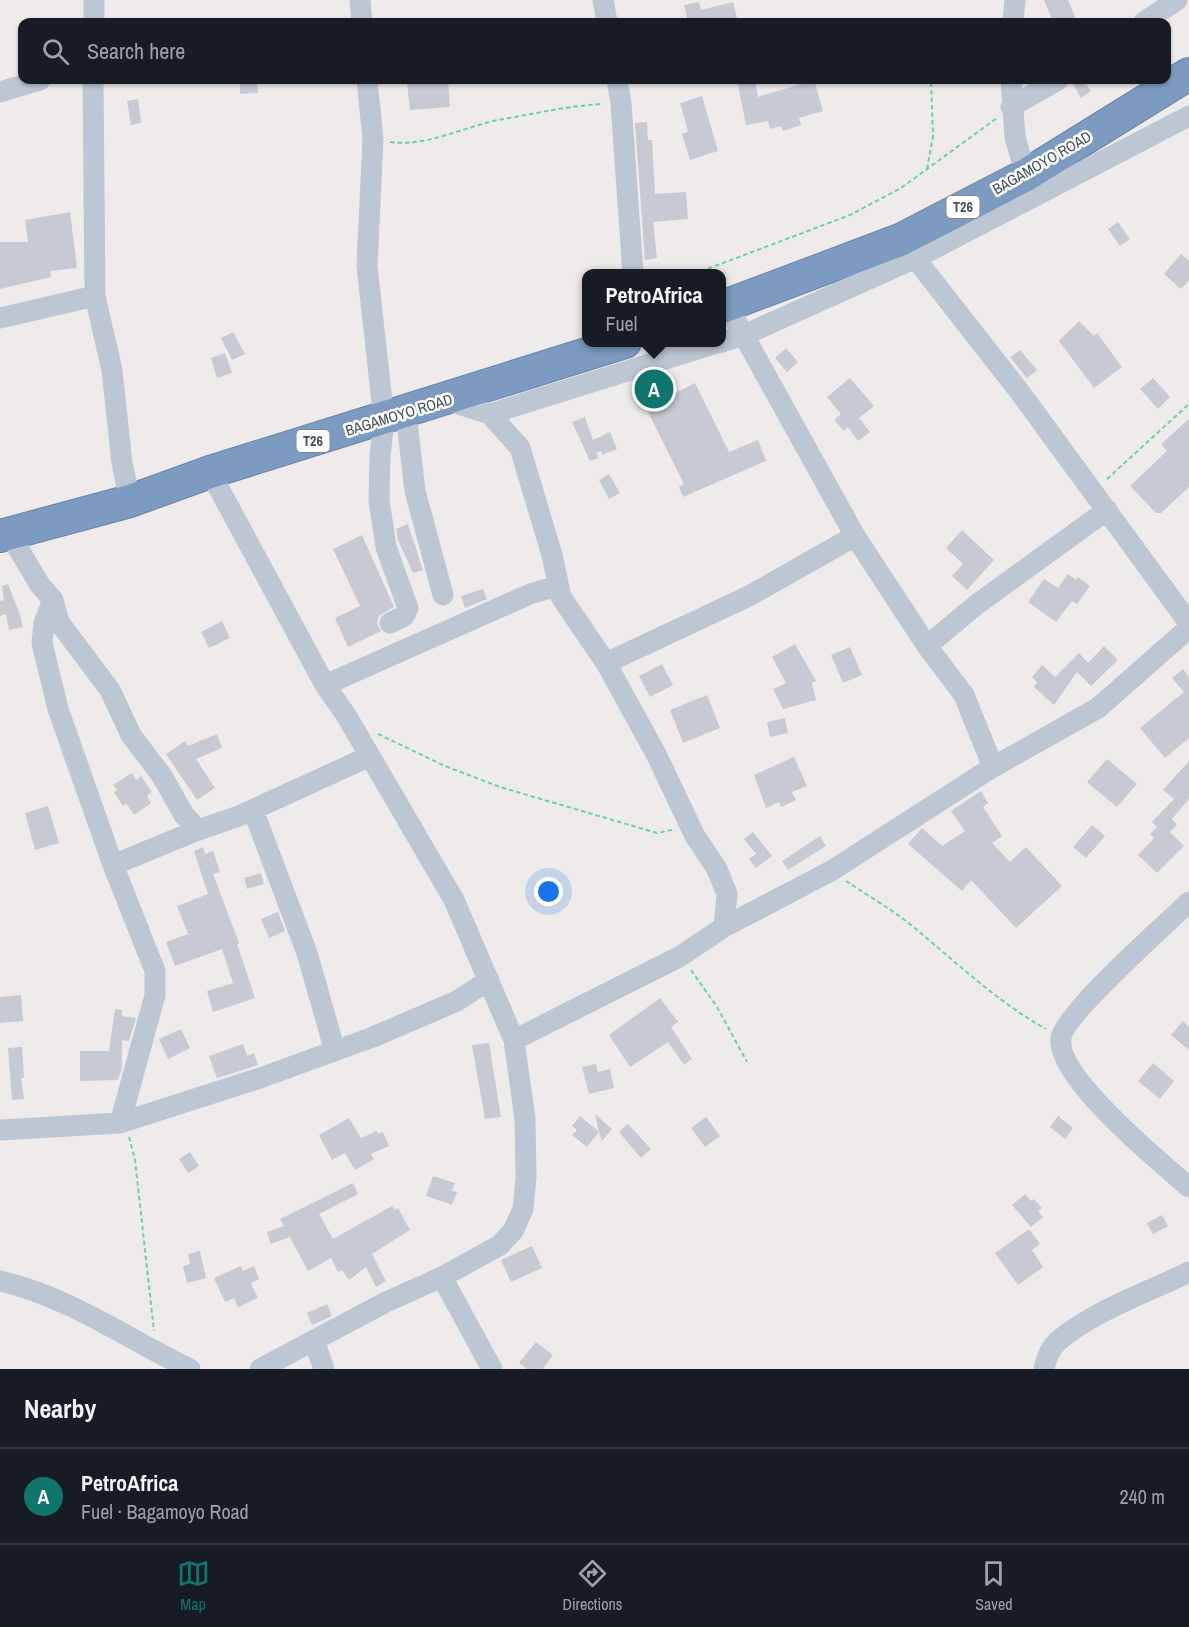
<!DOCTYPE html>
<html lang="en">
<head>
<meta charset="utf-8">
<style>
  body { margin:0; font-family:"Archivo Narrow",sans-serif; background:#20242c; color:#f1f3f6 }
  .you { position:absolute; left:549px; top:892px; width:21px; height:21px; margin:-15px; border:4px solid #fff; border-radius:50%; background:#1a73e8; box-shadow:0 0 0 9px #1a73e833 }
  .badge { display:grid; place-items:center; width:39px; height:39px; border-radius:50%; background:#0f766e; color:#fff; font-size:20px; font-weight:700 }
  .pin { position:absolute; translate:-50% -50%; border:3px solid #fff; box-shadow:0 2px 6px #0006 }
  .popup { position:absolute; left:582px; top:269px; width:144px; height:78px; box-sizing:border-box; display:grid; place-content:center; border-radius:12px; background:#171b24; filter:drop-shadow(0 2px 4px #0005); font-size:20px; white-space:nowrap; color:#9ea1a6 }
  .popup b { font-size:22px; color:#f1f3f6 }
  .popup::after { content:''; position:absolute; left:50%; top:100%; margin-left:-12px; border:12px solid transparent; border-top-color:#171b24 }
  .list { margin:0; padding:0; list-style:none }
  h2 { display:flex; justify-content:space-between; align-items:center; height:78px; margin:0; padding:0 24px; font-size:26px }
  h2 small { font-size:20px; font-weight:400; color:#9ea1a6 }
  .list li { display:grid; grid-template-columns:39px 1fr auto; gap:18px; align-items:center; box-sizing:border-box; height:96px; padding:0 24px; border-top:2px solid #363941 }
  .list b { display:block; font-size:22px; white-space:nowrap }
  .list p { margin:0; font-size:20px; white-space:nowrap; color:#9ea1a6 }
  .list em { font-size:20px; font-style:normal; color:#9ea1a6 }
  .icon { flex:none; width:33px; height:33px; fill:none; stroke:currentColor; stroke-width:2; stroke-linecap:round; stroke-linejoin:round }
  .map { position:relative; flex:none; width:1189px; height:1369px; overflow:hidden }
  .search { position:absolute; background:#171b24; box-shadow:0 2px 4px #0004; left:18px; right:18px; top:18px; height:66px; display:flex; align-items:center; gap:15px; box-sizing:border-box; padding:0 21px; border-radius:12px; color:#9ea1a6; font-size:22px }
  .sheet { height:174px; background:#171b24 }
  nav { display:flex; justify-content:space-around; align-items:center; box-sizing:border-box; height:84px; border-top:2px solid #363941; background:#171b24; font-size:16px; color:#9ea1a6 }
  nav a { display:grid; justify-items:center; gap:3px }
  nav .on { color:#0f766e }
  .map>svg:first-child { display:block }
  .building { fill:#c7cad2 }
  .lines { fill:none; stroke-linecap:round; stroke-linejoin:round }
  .highway-casing { stroke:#6886ad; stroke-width:34 }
  .path { stroke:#68d4a3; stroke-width:2; stroke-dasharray:4.5 3; stroke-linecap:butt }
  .minor { stroke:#bdc7d3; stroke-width:21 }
  .highway { stroke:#7d9bc1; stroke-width:32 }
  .labels { text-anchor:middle; stroke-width:5; stroke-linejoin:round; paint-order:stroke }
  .shield { fill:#fff; stroke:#7b838c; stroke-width:1.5 }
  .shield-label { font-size:14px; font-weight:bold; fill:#424e5b }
  .street-label { font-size:15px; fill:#424e5b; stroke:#fff }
</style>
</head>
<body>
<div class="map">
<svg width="1189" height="1369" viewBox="0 0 1189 1369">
  <rect width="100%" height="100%" fill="#efebeb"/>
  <path class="building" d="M1044,0H1068L1077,22H1053Z
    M699,2L701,10L733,2L738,22H688L684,5Z
    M240,80H257L258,93L240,94Z
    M448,80L450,107L410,110L407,83Z
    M737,80H755L758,97L814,80L823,111L799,118L801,125L783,131L781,126L770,129L768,121L746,125Z
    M1071,80H1083L1091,91L1081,98Z
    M702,96L718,151L690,160L682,134L688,132L680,103Z
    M138,99L141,123L131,125L127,101Z
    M647,122L648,140H652L655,194L686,192L688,219L653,222L657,258L645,260L635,123Z
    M70,212L77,268L50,271L51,277L0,289V242H28L25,220Z
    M1118,222L1130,239L1120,246L1108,229Z
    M1181,254L1189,261V280L1181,289L1164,274Z
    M1079,321L1094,336L1097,333L1122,367L1094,388L1059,341Z
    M233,332L245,354L232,360L221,338Z
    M786,348L798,362L787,372L775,358Z
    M1020,350L1037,370L1027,378L1010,357Z
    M225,353L232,373L217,378L211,358Z
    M850,378L874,406L859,418L870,432L858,441L848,427L844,431L834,420L841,414L827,397Z
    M1153,378L1170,397L1158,409L1140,389Z
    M695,383L729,452L758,440L766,461L683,497L679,487L684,484L646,408Z
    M585,417L593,440L610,432L617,449L602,455L601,451L597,452L598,458L590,461L572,422Z
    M1189,419V487L1161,513H1156L1130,486L1167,451L1161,444Z
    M609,474L620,493L609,499L599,480Z
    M408,524L423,570L413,573L398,540L396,529Z
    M962,530L994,560L967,590L952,576L963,564L946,548Z
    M362,535L394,607L379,616L377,623L381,631L348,647L335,618L360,606L333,549Z
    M1068,574L1076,580L1078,577L1090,586L1077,604L1072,601L1056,622L1028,602L1044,579L1058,588Z
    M8,584L20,615L23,627L9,630L6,614L0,616V601L4,600L2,586Z
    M483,589L487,599L465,608L461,596Z
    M222,621L230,638L209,648L201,632Z
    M795,644L816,681L812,683L816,700L783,709L773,689L786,683L772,657Z
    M1104,646L1118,660L1091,686L1077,672L1054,705L1034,687L1037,682L1032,677L1042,665L1055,677L1079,653L1088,663Z
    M850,647L862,675L843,683L831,655Z
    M662,664L673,685L650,697L639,676Z
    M1183,669L1189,677V738L1165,758L1140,728L1184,692L1172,678Z
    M707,695L720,728L683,743L670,710Z
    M785,718L788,733L770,737L767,722Z
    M217,734L222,748L196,759L215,788L197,800L166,754L185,741L188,746Z
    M794,757L807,786L792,792L796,800L781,807L779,802L766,808L754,775Z
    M1107,759L1137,784L1117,807L1087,782Z
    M1189,761V799L1172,819L1177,825L1170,832L1184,846L1157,873L1138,855L1154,838L1150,834L1157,827L1152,822L1174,799L1163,790Z
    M132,773L136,780L141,776L152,792L147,796L151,803L134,815L126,803L123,806L114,792L117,790L113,785Z
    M981,791L988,803L983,807L1002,836L992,843L1010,862L1026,847L1062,886L1016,928L971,880L962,891L908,844L922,828L942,846L965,831L951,811Z
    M48,806L59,843L35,850L25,813Z
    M1092,825L1105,836L1086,858L1073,847Z
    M753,832L772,856L756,868L749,859L756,854L744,839Z
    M820,836L826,846L788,870L782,861Z
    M203,847L205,854L213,851L220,872L213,874L239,943L237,944L255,998L213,1012L207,991L233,983L222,949L175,966L166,942L188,934L177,906L208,894L194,851Z
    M261,873L264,884L247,889L244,878Z
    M278,912L285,931L269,938L261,919Z
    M21,995L23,1021L0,1023V997Z
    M660,998L678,1022L671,1027L692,1059L684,1065L668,1042L630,1067L609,1035Z
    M115,1009L122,1010V1016L136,1018L129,1041L122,1040V1068L118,1080L80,1081V1051H109Z
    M1183,1021L1189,1027V1050L1171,1035Z
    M181,1029L190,1048L168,1059L159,1039Z
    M489,1043L501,1117L485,1119L472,1045Z
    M243,1044L247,1056L254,1053L258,1065L217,1078L209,1056Z
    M22,1047L24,1078H21L24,1099L12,1100L8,1048Z
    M1153,1063L1174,1081L1160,1099L1138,1081Z
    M596,1064L598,1072L610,1069L614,1088L589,1094L582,1067Z
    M595,1114L612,1129L602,1141L599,1132L587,1147L572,1135L577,1130L572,1126L580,1116L599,1132Z
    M1058,1116L1073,1128L1065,1139L1050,1127Z
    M706,1117L720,1136L705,1147L691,1128Z
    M349,1118L361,1138L377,1131L378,1134L383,1132L389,1146L371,1154L374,1159L355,1170L345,1153L332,1160L319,1135Z
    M628,1124L651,1149L641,1158L619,1132Z
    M190,1152L199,1166L188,1173L179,1159Z
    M433,1176L455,1183L452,1191L457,1192L452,1205L426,1196Z
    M353,1183L358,1194L319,1214L333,1239L392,1206L395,1210L398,1208L410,1230L372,1254L386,1281L376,1287L366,1267L349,1280L342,1270L338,1272L331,1258L308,1271L290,1237L271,1244L267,1232L284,1226L280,1219Z
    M1025,1194L1031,1201L1034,1199L1042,1208L1038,1211L1043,1217L1031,1227L1012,1205Z
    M1162,1215L1168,1226L1153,1234L1147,1223Z
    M1029,1229L1040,1244L1032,1250L1043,1267L1018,1285L995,1253Z
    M532,1246L542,1268L511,1282L501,1260Z
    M200,1251L206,1278L187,1283L183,1266L190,1264L188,1254Z
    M241,1266L243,1271L254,1266L259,1279L251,1283L258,1298L238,1307L234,1298L225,1302L214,1278Z
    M327,1304L332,1316L312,1325L307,1313Z
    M536,1342L553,1355L543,1369H527L519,1363Z"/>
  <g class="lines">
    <g class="highway-casing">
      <path id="highway" d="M722,307L900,240L1026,175L1189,74
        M0,536L130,501L210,472L625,342"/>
    </g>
    <path class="path" d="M390,142C426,147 464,127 498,120C533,114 567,106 602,104
      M927,169L933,136L931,80
      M694,274L850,215L901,188L997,118
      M1107,479L1189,404
      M378,734L445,766L500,787L657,833L672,830
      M846,881C867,895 891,909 911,925C955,961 996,1001 1046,1029
      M691,970L717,1007L747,1062
      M129,1137L135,1160L154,1331"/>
    <path class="minor" d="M360,0L362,22
      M603,0L607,22
      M94,22V0
      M1013,22L1015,0
      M1144,22L1177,0
      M93,80L95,296L112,370L122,463L130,501
      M367,80L373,139L367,266L384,420L380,456L379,500L386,547L408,608L404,616L390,623
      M617,80L621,103L633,274
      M1011,80L1015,137L1026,175
      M0,92L40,80
      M1011,107L1058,80
      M908,249L1019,391L1189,623
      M727,305L855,536L927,646L964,695L993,767
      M0,318L95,296
      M722,342L744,335L916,258L1189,116
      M446,400L490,414L520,448L552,555L561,597L606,663L656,754L695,836L717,869L727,894L724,927
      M406,413L415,491L443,595
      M490,414L720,342
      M210,472L325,685L346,715L454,900L514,1040L525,1119L526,1177L523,1209L513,1231L500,1245L442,1277L386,1302L260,1369
      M9,533L40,585L53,600L59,622L110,690L131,735L162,776L184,815L198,830L239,816L370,756
      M53,600L44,623L42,643L58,709L113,865L155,971V995L120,1123
      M927,646L976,605L1107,510
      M606,663L749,596L855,536
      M325,685L530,594L557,586
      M253,810L307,953L335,1051
      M113,865L198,830
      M1189,902C1167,923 1064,1014 1061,1038C1055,1076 1160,1162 1189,1187
      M514,1040L679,957L724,927L831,871L993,767L1098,708L1189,628
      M0,1130L120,1123L260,1078L373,1037L457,1001L489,980
      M442,1277L492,1369
      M0,1281C70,1297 127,1339 190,1369
      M314,1340L324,1369
      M1044,1369C1046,1359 1050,1348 1058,1341C1095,1310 1146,1293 1189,1272"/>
    <use href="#highway" class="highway"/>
  </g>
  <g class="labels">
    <g class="shield">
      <rect x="946.5" y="196" width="33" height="22" rx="4.5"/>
      <rect x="296.5" y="430" width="33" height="22" rx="4.5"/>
    </g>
    <g class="shield-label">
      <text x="963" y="212">T26</text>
      <text x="313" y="446">T26</text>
    </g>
    <g class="street-label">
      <text transform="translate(1042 163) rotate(-30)" y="5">BAGAMOYO ROAD</text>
      <text transform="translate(399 415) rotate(-17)" y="5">BAGAMOYO ROAD</text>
    </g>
  </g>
</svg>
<div class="you"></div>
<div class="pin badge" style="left:654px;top:389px">A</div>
<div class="popup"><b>PetroAfrica</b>Fuel</div>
<div class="search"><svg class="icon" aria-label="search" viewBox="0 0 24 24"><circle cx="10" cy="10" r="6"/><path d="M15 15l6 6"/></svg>Search here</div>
</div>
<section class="sheet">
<h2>Nearby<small></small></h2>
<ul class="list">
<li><span class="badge">A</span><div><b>PetroAfrica</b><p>Fuel · Bagamoyo Road</p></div><em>240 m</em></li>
</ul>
</section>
<nav>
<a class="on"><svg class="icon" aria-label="map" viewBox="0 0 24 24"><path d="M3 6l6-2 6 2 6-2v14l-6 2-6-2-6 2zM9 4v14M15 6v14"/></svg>Map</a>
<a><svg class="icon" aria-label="directions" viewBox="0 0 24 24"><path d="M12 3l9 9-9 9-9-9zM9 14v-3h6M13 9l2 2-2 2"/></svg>Directions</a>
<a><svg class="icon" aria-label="saved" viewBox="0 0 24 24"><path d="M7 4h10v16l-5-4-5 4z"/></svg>Saved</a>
</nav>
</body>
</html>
